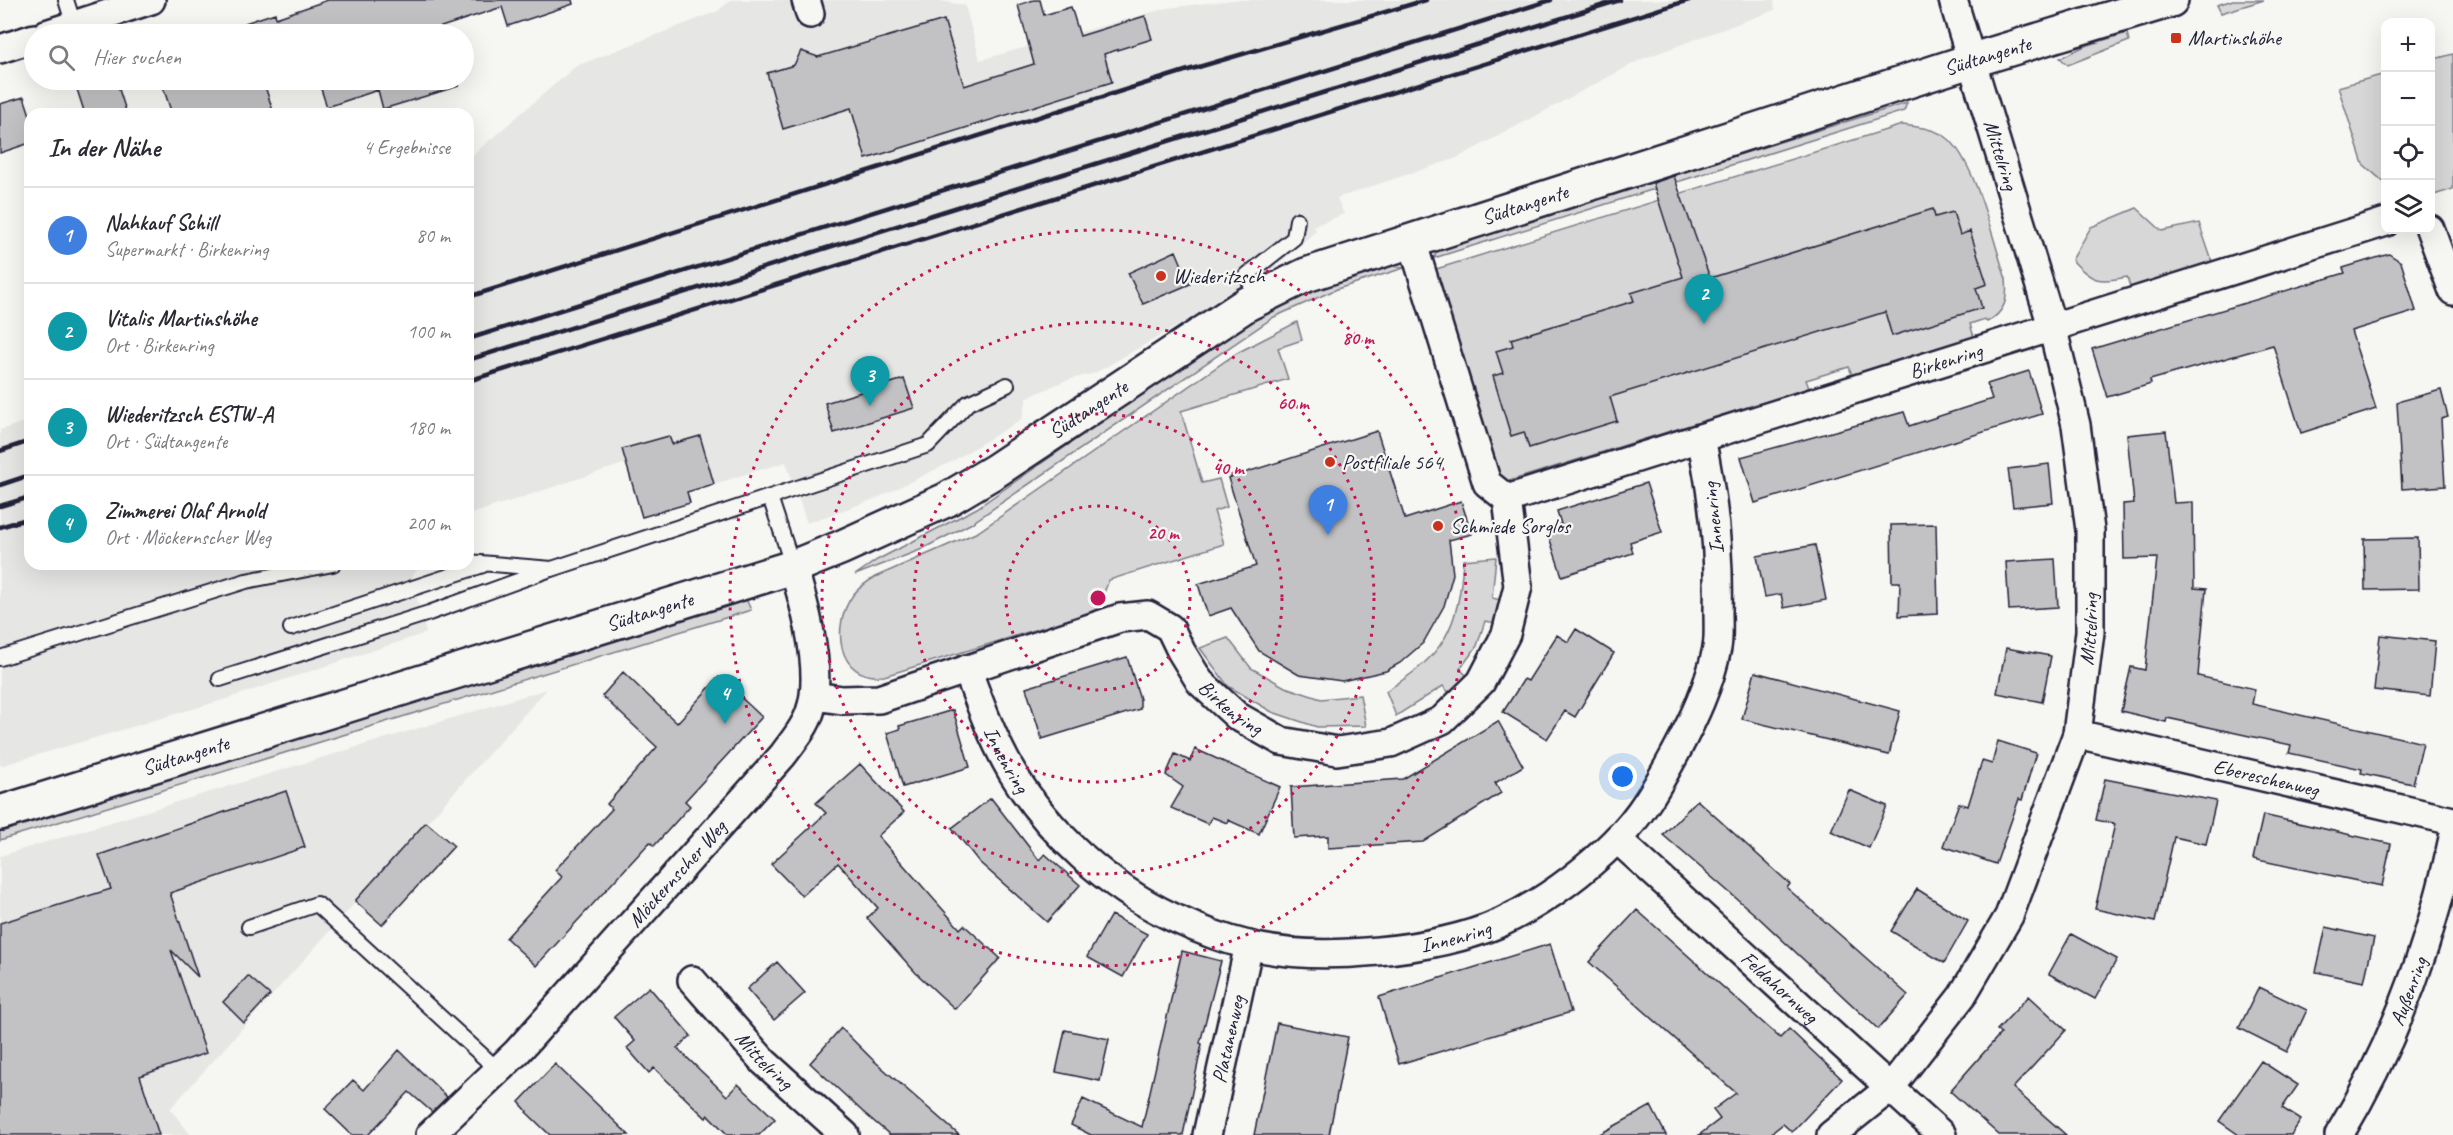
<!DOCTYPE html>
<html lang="de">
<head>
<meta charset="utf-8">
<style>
  body { margin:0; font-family:Caveat,sans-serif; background:#f2f2f3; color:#2b2b33 }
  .controls { position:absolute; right:18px; top:18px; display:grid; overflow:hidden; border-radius:12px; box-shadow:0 6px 24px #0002 }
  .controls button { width:54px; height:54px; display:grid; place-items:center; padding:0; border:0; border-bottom:2px solid #e1e1e2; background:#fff; color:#2b2b33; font:30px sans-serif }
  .you { position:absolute; left:1623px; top:777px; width:21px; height:21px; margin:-15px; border:4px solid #fff; border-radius:50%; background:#1a73e8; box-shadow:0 0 0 9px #1a73e833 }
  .badge { display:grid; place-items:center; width:39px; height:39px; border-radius:50%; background:#c8321e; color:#fff; font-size:20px; font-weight:700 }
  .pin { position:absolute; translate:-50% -50px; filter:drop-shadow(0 2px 3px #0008) }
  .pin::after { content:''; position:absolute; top:32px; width:21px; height:18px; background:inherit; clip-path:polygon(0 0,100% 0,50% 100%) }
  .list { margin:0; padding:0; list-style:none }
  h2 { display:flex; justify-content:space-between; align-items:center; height:78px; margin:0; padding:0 24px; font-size:26px }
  h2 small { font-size:20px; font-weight:400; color:#7c7c81 }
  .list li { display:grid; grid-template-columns:39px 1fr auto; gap:18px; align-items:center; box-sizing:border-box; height:96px; padding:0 24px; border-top:2px solid #e1e1e2 }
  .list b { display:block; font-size:22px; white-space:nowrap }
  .list p { margin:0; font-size:20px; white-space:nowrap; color:#7c7c81 }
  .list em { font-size:20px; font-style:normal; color:#7c7c81 }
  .icon { flex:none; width:33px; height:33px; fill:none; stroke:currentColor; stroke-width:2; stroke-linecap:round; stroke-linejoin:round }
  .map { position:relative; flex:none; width:2453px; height:1135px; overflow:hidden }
  .search { position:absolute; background:#fff; box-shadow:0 6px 24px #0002; left:24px; top:24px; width:450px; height:66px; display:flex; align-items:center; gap:15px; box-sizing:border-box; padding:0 21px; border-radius:33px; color:#7c7c81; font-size:22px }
  .panel { position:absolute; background:#fff; box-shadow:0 6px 24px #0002; left:24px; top:108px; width:450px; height:462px; border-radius:18px }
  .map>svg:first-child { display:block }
  .built { fill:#e6e6e4 }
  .green { fill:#d7d7d7; stroke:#7c7c89; stroke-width:1.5 }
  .building { fill:#c2c2c4; stroke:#22223b; stroke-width:1.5 }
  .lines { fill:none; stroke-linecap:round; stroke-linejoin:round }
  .service-casing { stroke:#22223b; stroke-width:18 }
  .minor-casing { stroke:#22223b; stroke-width:32 }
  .tertiary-casing { stroke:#22223b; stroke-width:38 }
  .service { stroke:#f6f6f2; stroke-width:14 }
  .minor { stroke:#f6f6f2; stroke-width:27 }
  .tertiary { stroke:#f6f6f2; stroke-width:33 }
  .rail { stroke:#22223b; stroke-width:4.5 }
  .ring { fill:none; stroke:#c2185b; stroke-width:3; stroke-dasharray:3 6 }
  .poi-dot { fill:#c8321e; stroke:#f6f6f2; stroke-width:2 }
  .labels { text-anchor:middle; stroke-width:4.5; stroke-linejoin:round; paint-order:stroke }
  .poi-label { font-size:21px; fill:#22223b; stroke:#f6f6f2; text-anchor:start }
  .street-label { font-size:21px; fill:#22223b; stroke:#f6f6f2 }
  .centre { fill:#c2185b; stroke:#f6f6f2; stroke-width:3 }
  .ring-label { font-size:18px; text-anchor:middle; font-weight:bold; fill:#c2185b; stroke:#f6f6f2; stroke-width:4.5; stroke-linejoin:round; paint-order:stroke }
</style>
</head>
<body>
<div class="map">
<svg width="2453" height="1135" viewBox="0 0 2453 1135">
  <rect width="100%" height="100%" fill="#f6f6f2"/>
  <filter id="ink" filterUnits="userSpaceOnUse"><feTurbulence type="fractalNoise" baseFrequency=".0167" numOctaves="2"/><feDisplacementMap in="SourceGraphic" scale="12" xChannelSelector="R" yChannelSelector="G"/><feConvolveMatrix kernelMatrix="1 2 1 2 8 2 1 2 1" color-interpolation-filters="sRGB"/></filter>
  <g filter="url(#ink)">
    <path class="built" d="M731,0H934L965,5L980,60L1167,8L1232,0H1774L1775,10L1642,59L1457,158L1337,198L1344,214L1314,226L1316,231L1265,276L1095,373L1064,381L1027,398L1022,419L951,462L875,499L807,523L786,462L714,484L700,437L672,444L669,436L623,449L626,463L468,515V159L576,66L718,11Z
      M30,420V564H421L412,577L426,633L226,699L0,766V430Z
      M547,689L170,1109L191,1135H0V856Z"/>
    <path class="green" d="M2233,0H2264L2221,13L2217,5Z
      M2127,33L2129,41L2068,65L2060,58L2085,46Z
      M2453,54V189L2431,196V60Z
      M2385,74H2386L2385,183L2363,164L2338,87Z
      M1907,103L1904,111L1434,258L1437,250L1448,244Z
      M1902,125C1916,127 1934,128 1946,137C1975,158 1994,244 2006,279C2008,300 2005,312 1987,322L1985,319L1970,324L1974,337L1852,375L1849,367L1806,380L1809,388L1506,482L1496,474L1433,270Z
      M2137,208L2162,231L2199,223L2213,264L2131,290L2127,277C2099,283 2092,282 2072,260L2091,227Z
      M1387,265L1404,268L1337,289L1274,317L972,523L920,550L855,575L877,560L977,508L1235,329L1305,294Z
      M1297,322L1302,340L1278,348L1288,379L1181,411L1202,483L1219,479L1227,507L1214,511L1224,544L1109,580L1098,608L1087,614L884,676C836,681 831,625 853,595C859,587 867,582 875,577L978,532L1237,353Z
      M1496,557L1492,598L1501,600L1496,623L1485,621L1477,646L1460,669L1467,676L1450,694L1443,686L1396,716L1386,691C1444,655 1459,629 1463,560Z
      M746,599L751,610L0,840V829Z
      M1228,638L1251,668L1285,687L1321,699L1360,695L1366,726L1317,727L1272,712L1228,686L1200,648Z"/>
    <path class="building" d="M328,0H572L573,4L508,26L502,7L420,34H248L245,23L275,13L276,18Z
      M1034,0H1040L1044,15L1071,7L1080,36L1145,16L1152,39L1104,54L1112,82L866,159L851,108L783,129L767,73L794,65L801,51L818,57L944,20L964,86L1034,64L1018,5Z
      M74,80H116L127,114H85Z
      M178,80H263L274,114H172L162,84Z
      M318,80H459V86L383,109L378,90L327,107Z
      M24,97L30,115V143L0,153V104Z
      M1674,176L1710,278L1933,209L1935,217L1953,212L1960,235L1970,231L1987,284L1976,288L1982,308L1892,336L1885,312L1610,397L1617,421L1529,448L1524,432L1511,436L1493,376L1503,373L1496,351L1513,346L1511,339L1634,301L1631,293L1683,277L1653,183Z
      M1176,251L1190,284L1143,304L1128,273Z
      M2389,254L2401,262L2416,311L2351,331L2376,409L2301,433L2273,345L2150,380L2151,384L2107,397L2092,349L2345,273L2343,268Z
      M2029,371L2042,414L1755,503L1741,457L1904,412L1909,426L1992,399L1987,384Z
      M904,379L914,408L834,433L825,403Z
      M2441,390L2448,417L2441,419L2445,486L2402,489L2397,402Z
      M1377,431L1405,519L1461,501L1472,534L1449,540L1453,574L1444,606L1423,643L1400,663L1386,671L1342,681L1299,675L1259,651L1231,608L1208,616L1198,584L1256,566L1228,478Z
      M2166,431L2174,503L2193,502L2194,588L2206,589L2198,676L2255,689L2252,704L2423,743L2413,784L2361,773L2362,769L2289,753L2291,745L2167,718L2166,722L2121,711L2131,667L2145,670L2157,558L2124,559L2123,504L2134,503L2127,435Z
      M669,436L672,444L700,436L714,484L687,492L690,503L642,517L622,449Z
      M2049,464L2053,503L2013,507L2008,469Z
      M1646,483L1662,532L1630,542L1633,553L1562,576L1546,528L1561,524L1557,511Z
      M1936,524L1938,614L1899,616L1900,582H1892L1891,525Z
      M2418,538L2419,589L2365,590L2364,539Z
      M1815,545L1826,600L1784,608L1781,594L1765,597L1757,556Z
      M2055,559L2058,607L2009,610L2006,562Z
      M1576,629L1614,653L1575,717L1565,711L1547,739L1503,712L1524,679L1528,681L1557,635L1568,642Z
      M2380,635L2435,641L2430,696L2374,690Z
      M2006,648L2051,656L2042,702L1997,693Z
      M1127,657L1140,699V709L1042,739L1026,688Z
      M623,672L677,723L719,677L762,717L685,801L690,806L654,846L650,842L536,966L506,938L562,877L555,870L612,809L607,804L657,747L602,696Z
      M1755,672L1900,711L1889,755L1742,719Z
      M953,710L970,767L903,787L887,733L900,729L899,726Z
      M1498,721L1523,766L1495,783L1501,793L1423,842L1328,848V836L1294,838L1291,787L1403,779Z
      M1998,741L2036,753L2022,800L2019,799L1996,864L1943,846L1959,803L1968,806L1982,761L1992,764Z
      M1195,749L1280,787L1259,834L1228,820L1227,823L1212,817L1208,824L1171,808L1183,787L1166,775L1175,754L1190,761Z
      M860,764L904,812L878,836L960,929L964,925L1000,958L955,1009L916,973L867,918L878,908L838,863L802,896L771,864L826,813L816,803Z
      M2105,779L2216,801L2206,844L2174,837L2155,922L2095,909L2115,824L2096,820Z
      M1849,790L1887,806L1869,848L1831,831Z
      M286,791L305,847L170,893L198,977L171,950L206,1053L140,1076L159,1135H0V923L111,889L99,855Z
      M991,798L1039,860L1045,854L1080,885L1047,922L979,862L952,828Z
      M1697,800L1790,884L1787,888L1908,995L1878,1029L1759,918L1663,835Z
      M2263,815L2391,844L2382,886L2253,859Z
      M426,822L454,846L382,925L355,901Z
      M1917,889L1968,921L1944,963L1891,931Z
      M1637,910L1780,1038L1789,1029L1842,1079L1792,1132L1783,1124L1769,1135H1699L1720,1119L1713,1110L1736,1093L1589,962Z
      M1111,915L1147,934L1123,977L1087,957Z
      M2326,927L2374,938L2364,982L2316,972Z
      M2071,934L2117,959L2095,999L2049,974Z
      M1550,944L1571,1012L1399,1064L1379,997Z
      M1182,951L1221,961L1200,1043L1202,1044L1183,1135H1091L1071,1125L1083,1099L1142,1127Z
      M777,962L805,993L774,1020L747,989Z
      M248,976L270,995L244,1023L223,1002Z
      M649,987L691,1036L677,1048L727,1096L738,1084L775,1119L759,1135H728L708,1115L706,1118L654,1068L649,1073L627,1048L635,1041L614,1017Z
      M2259,987L2307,1010L2287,1052L2239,1028Z
      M2029,996L2066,1030L2013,1088L2066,1135H1999L1950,1091L2001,1033L1997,1030Z
      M1277,1023L1348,1037L1329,1135H1254Z
      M841,1028L872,1059L959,1135H890L863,1112L810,1063Z
      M1065,1030L1109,1039L1100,1081L1056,1072Z
      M399,1050L447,1097L432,1112L409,1092L368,1135H352L325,1109L353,1080L364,1090Z
      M2261,1061L2298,1085L2282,1108L2301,1120L2291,1135H2239L2219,1121Z
      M555,1064L629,1135H550L526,1112L527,1111L519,1102Z
      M1651,1106L1666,1135H1598Z"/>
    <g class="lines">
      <g class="service-casing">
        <path id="service" d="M66,0L74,25
          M1257,299L1247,275L1294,238L1297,220
          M770,497L928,445L968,403L1007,385
          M468,562L552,569L770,497L793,567
          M291,628L483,565
          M0,658L246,581L333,564
          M220,679L429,613L548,570
          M249,927L317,904L498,1070"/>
      </g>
      <g class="minor-casing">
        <g id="minor">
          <path d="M806,0L810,14"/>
          <path d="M46,34L151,0"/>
          <path d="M0,49L34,38"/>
          <path d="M2430,229L2453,291"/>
          <path id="s1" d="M1507,499L2386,222"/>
          <path id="s2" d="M967,669C980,704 993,740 1012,772C1048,832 1108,887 1172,917C1195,928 1223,939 1248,945C1316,963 1436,951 1500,923C1542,903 1583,873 1616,840C1642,815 1659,783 1676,752C1693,720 1710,685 1717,648C1719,637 1718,623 1718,611C1720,552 1713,495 1701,438"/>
          <path id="s3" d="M815,696L842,700L879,699L1120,618L1148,615L1170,628L1181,651L1200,682L1237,716L1281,741L1337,751L1391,743L1442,720L1481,682L1506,634L1518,586L1507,499L1487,483L1412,241"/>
          <path id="s4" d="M2077,734L2453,821"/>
          <path id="s5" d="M1617,839L1942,1135"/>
          <path id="s6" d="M692,980L764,1062L845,1135"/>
          <path id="s7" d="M430,1135L517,1052L783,755C793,741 805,728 810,712C824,673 805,605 793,567"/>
          <path id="s8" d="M1207,1135L1249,945"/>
          <path id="s9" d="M1831,1135L1891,1087L1962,996L2009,916L2077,734L2090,632V530L2076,425L2052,326L1953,0"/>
          <path id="s10" d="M2339,1135C2395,1043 2431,943 2453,838"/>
        </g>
      </g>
      <g class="tertiary-casing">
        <g id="tertiary">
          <path id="s11" d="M0,813L793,567L840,548L946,500L995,471L1247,304L1306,275L1973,60L2171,0"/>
        </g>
      </g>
      <use href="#service" class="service"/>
      <use href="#minor" class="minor"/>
      <use href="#tertiary" class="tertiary"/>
      <path class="rail" d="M468,297L1185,71L1426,0
        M468,339L1551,0
        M468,360L1620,0
        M468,381L1689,0
        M0,451L30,441
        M0,485L30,475
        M0,506L30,497
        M0,527L30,518"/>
    </g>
  </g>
  <g class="ring">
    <circle cx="1098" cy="598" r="92"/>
    <circle cx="1098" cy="598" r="184"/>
    <circle cx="1098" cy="598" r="276"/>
    <circle cx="1098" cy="598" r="368"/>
  </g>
  <g class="poi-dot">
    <rect x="2170" y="32" width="12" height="12" rx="3"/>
    <circle cx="1161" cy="276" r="6"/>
    <circle cx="1330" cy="462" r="6"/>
    <circle cx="1438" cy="526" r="6"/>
  </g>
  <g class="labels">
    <g class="poi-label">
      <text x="2188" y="45">Martinshöhe</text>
      <text x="1173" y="283">Wiederitzsch</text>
      <text x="1342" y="469">Postfiliale 564</text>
      <text x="1450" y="533">Schmiede Sorglos</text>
    </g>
    <g class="street-label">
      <text dy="7" stroke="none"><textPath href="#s11" startOffset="2138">Südtangente</textPath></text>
      <text transform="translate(2001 155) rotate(73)" y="7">Mittelring</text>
      <text dy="7" stroke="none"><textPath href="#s11" startOffset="1652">Südtangente</textPath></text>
      <text dy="7" stroke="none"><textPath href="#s1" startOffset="460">Birkenring</textPath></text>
      <text dy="7" stroke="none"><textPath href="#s11" startOffset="1166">Südtangente</textPath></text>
      <text transform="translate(1713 518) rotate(-96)" y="7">Innenring</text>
      <text dy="7" stroke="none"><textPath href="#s11" startOffset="680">Südtangente</textPath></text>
      <text dy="7" stroke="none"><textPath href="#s9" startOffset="585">Mittelring</textPath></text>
      <text dy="7" stroke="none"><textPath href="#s3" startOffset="474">Birkenring</textPath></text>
      <text dy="7" stroke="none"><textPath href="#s11" startOffset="194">Südtangente</textPath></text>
      <text dy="7" stroke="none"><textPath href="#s2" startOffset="99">Innenring</textPath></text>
      <text dy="7" stroke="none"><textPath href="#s4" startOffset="194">Ebereschenweg</textPath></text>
      <text dy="7" stroke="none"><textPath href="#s7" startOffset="360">Möckernscher Weg</textPath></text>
      <text dy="7" stroke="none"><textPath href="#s2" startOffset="622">Innenring</textPath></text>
      <text dy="7" stroke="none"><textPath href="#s5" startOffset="220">Feldahornweg</textPath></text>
      <text dy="7" stroke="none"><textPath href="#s10" startOffset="160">Außenring</textPath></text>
      <text dy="7" stroke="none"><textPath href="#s8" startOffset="98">Platanenweg</textPath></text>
      <text dy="7" stroke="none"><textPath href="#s6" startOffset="108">Mittelring</textPath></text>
    </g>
  </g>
  <circle cx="1098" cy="598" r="9" class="centre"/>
  <g class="ring-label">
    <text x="1358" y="344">80 m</text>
    <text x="1293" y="409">60 m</text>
    <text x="1228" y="474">40 m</text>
    <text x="1163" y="539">20 m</text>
  </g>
</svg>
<div class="controls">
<button>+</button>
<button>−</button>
<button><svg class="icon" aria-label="locate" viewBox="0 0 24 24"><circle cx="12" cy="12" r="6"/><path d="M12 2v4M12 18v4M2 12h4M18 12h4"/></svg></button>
<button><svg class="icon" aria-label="layers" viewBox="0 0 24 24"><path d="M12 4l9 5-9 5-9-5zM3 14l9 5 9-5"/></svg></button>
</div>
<div class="you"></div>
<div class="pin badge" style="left:1328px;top:535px;background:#3f7fe0">1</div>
<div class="pin badge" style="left:1704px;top:324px;background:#0f9aa8">2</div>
<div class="pin badge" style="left:870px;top:406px;background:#0f9aa8">3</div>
<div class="pin badge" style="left:725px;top:724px;background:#0f9aa8">4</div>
<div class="search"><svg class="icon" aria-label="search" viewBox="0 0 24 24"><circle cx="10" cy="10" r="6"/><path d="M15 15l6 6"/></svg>Hier suchen</div>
<section class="panel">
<h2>In der Nähe<small>4 Ergebnisse</small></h2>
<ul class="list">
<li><span class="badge" style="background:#3f7fe0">1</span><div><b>Nahkauf Schill</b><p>Supermarkt · Birkenring</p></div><em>80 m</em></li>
<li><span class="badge" style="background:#0f9aa8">2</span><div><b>Vitalis Martinshöhe</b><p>Ort · Birkenring</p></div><em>100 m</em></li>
<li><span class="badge" style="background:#0f9aa8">3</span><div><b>Wiederitzsch ESTW-A</b><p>Ort · Südtangente</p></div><em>180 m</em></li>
<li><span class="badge" style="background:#0f9aa8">4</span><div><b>Zimmerei Olaf Arnold</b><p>Ort · Möckernscher Weg</p></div><em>200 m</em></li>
</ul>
</section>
</div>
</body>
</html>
